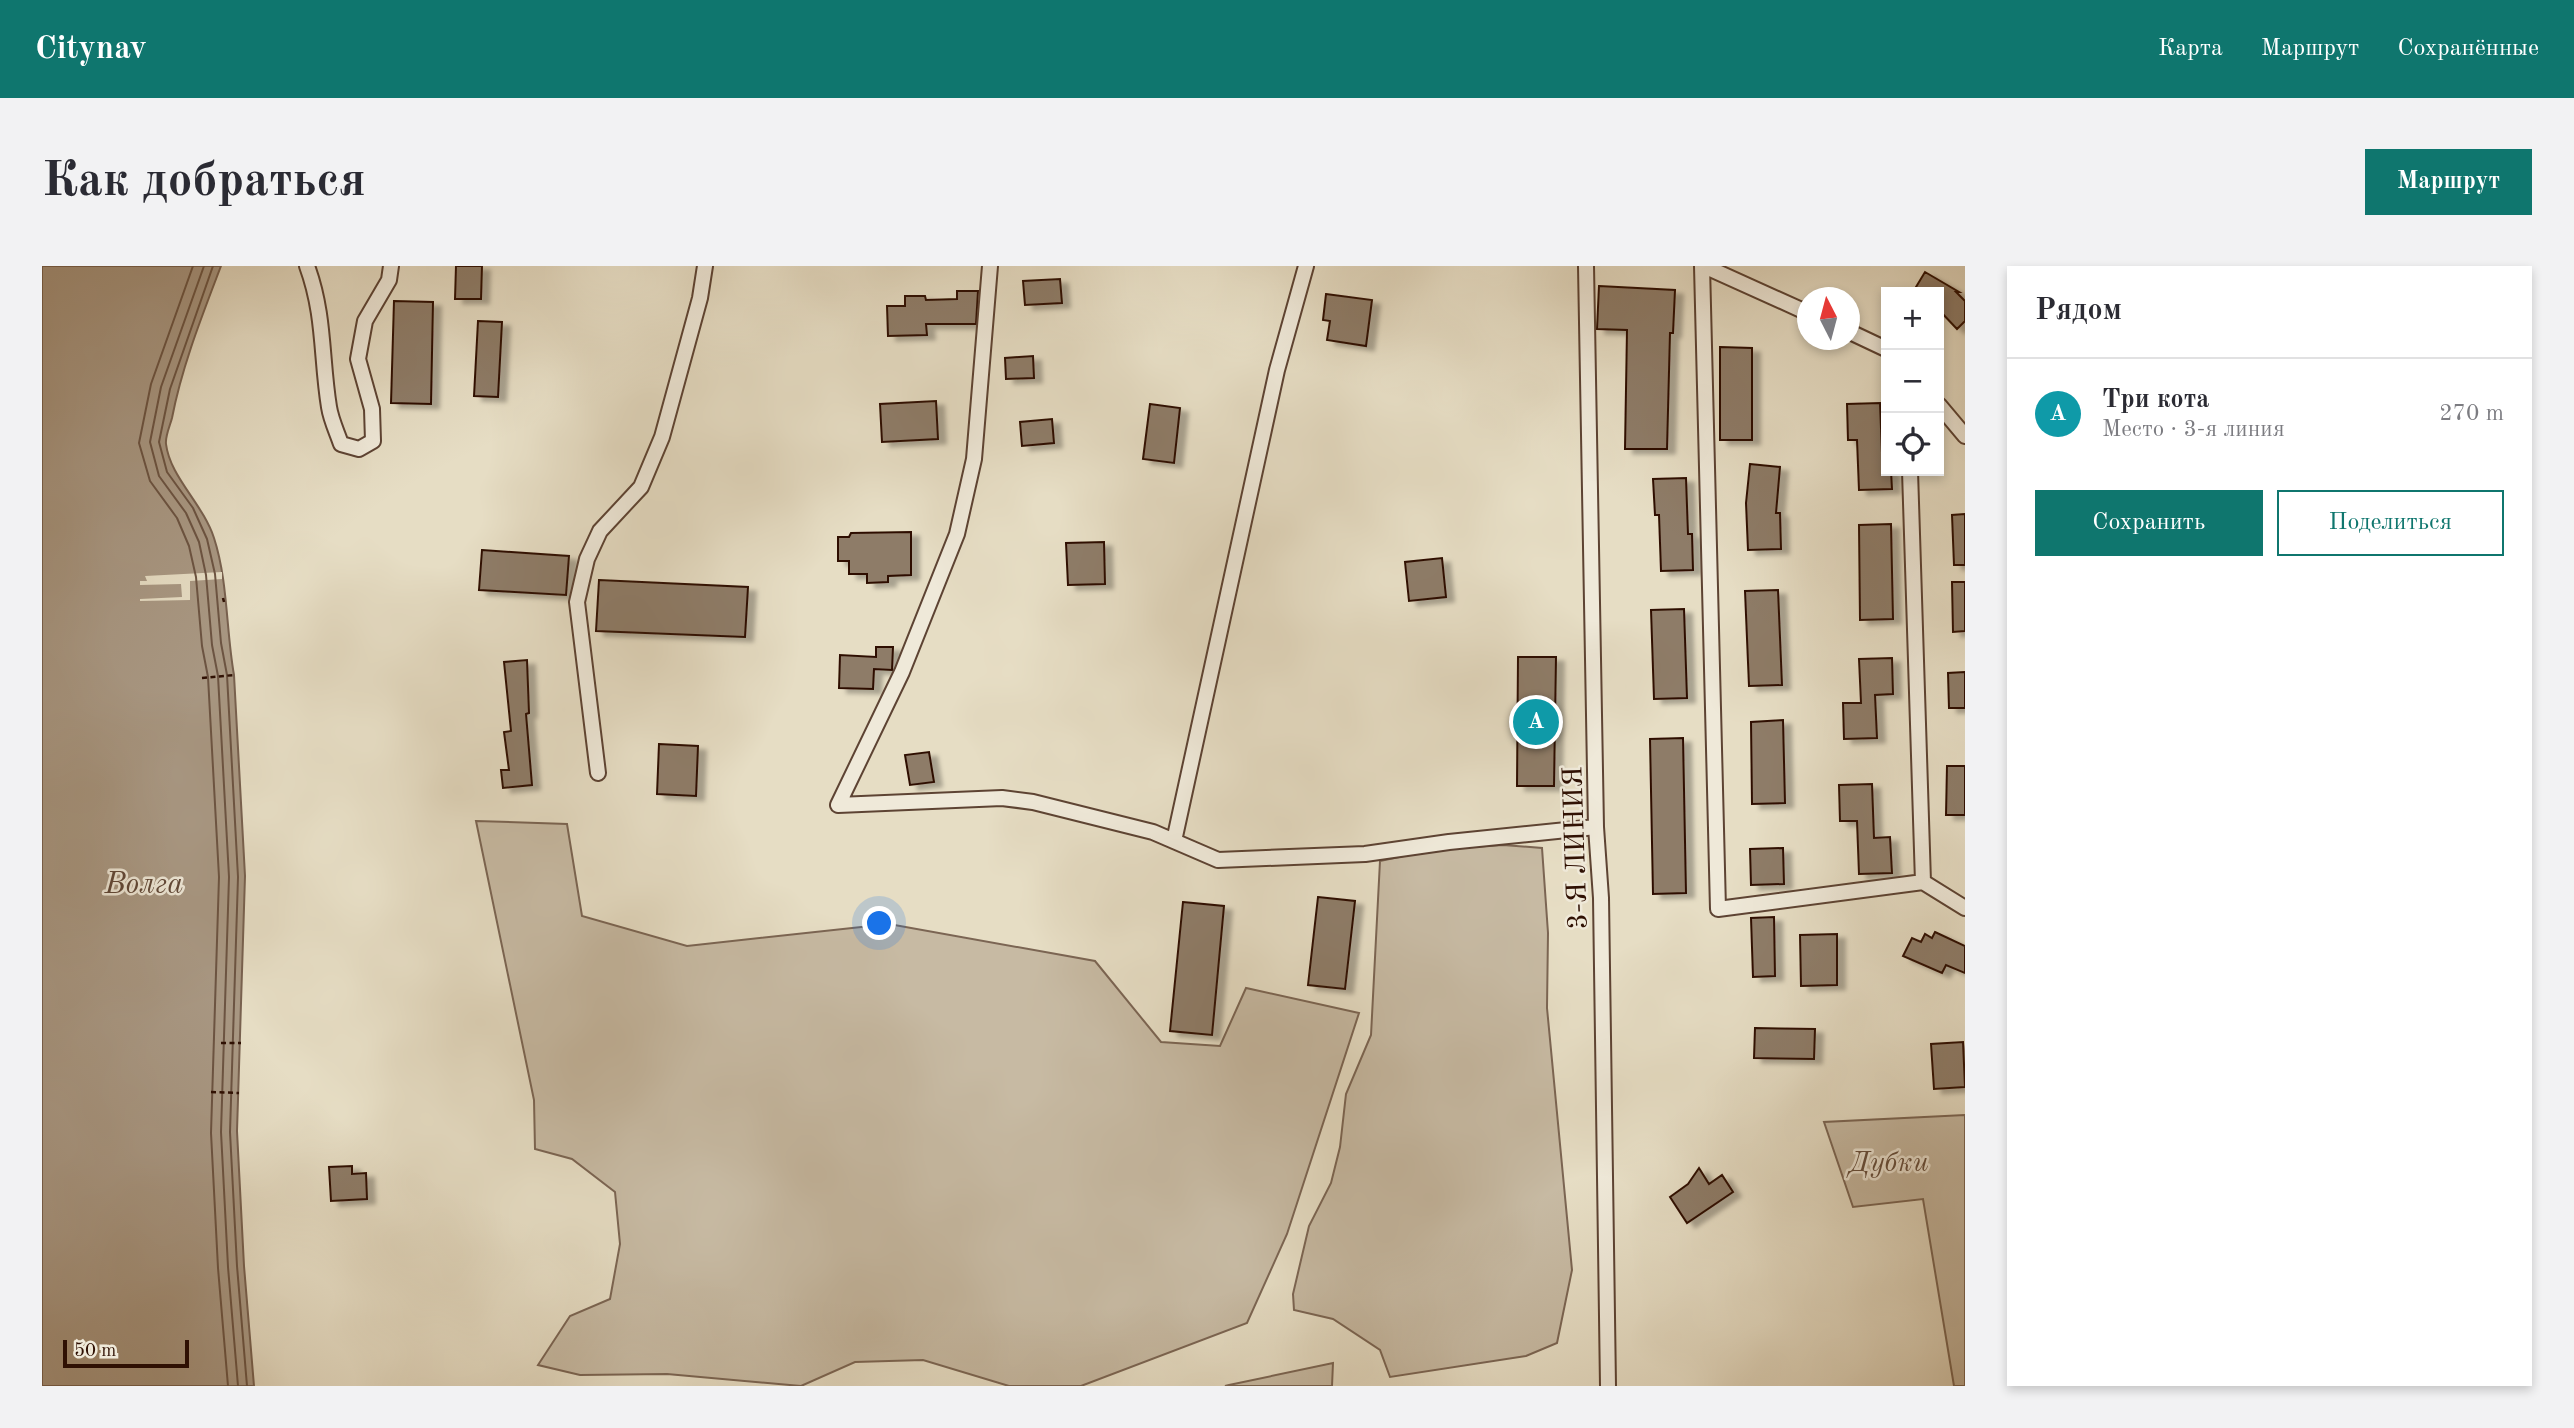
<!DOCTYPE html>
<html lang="ru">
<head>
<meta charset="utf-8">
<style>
  body { margin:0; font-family:"Old Standard TT",serif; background:#f2f2f3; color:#2b2b33 }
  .controls { position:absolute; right:21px; top:21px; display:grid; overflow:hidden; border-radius:0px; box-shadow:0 4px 10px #0003 }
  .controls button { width:63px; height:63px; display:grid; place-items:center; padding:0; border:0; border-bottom:2px solid #e1e1e2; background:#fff; color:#2b2b33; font:35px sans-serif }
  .compass { position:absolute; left:1755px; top:21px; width:63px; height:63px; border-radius:50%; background:#fff; box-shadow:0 4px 10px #0003; rotate:354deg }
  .scale { position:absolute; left:21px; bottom:18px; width:126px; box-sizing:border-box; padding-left:7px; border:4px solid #2f1003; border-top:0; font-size:19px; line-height:24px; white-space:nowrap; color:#2f1003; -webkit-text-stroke:5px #efe9d9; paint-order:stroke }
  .you { position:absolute; left:838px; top:658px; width:24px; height:24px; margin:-18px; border:5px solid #fff; border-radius:50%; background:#1a73e8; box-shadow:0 0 0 10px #1a73e833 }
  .badge { display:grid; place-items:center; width:46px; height:46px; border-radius:50%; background:#0f766e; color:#fff; font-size:23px; font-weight:700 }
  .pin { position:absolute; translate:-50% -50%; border:4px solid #fff; box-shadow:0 2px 7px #0006 }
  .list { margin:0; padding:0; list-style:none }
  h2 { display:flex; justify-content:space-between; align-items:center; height:91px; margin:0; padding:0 28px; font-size:30px }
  h2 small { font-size:23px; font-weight:400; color:#7c7c81 }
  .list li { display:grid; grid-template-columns:46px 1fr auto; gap:21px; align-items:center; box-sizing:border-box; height:112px; padding:0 28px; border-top:2px solid #e1e1e2 }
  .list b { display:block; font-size:26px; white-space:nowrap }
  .list p { margin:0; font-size:23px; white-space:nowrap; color:#7c7c81 }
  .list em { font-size:23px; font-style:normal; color:#7c7c81 }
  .actions { display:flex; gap:14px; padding:21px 28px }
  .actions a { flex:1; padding:16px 0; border:2px solid #0f766e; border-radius:0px; text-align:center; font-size:24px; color:#0f766e }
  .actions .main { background:#0f766e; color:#fff }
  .icon { flex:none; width:38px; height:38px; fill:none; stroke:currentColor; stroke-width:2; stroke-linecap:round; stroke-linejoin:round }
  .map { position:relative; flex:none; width:1923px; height:1120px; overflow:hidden; border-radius:0px }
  header { display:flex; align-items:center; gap:42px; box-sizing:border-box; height:98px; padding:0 35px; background:#0f766e; color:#fff }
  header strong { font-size:33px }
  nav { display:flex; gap:38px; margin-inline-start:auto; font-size:24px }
  .intro { display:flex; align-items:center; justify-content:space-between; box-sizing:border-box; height:168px; padding:0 42px }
  h1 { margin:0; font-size:49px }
  .button { padding:18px 32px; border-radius:0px; background:#0f766e; color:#fff; font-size:24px; font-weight:700 }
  main { display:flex; gap:42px; padding:0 42px }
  aside { flex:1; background:#fff; border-radius:0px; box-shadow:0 4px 10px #0003 }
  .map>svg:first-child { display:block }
  .green { fill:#c7baa3; stroke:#7b6553; stroke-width:2 }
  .water { fill:#a89782; stroke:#78614f; stroke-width:2 }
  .pier { fill:#e6ddc4 }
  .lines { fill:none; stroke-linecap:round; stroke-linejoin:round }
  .shore { stroke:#6c5442; stroke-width:2 }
  .building { fill:#8e7b67; stroke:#2f1003; stroke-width:2; filter:url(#shadow) }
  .street-casing { stroke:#5d4333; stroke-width:18 }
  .path { stroke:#2f1003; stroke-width:2.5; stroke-dasharray:5 3.5; stroke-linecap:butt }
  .street { stroke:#efe9d9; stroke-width:14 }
  .labels { text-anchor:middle; stroke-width:5; stroke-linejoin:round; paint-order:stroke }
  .street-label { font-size:28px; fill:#2f1003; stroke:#efe9d9 }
  .park-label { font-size:28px; font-style:italic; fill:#644c3b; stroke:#efe9d9 }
  .water-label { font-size:30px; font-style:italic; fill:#5f4636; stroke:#efe9d9 }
</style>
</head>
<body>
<header>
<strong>Citynav</strong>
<nav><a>Карта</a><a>Маршрут</a><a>Сохранённые</a></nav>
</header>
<div class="intro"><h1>Как добраться</h1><a class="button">Маршрут</a></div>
<main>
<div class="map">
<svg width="1923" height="1120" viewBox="0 0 1923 1120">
  <defs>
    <filter id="shadow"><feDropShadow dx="8" dy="4.5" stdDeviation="2" flood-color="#0004"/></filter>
  </defs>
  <rect width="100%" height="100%" fill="#e6ddc4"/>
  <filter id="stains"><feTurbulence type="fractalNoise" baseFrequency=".00286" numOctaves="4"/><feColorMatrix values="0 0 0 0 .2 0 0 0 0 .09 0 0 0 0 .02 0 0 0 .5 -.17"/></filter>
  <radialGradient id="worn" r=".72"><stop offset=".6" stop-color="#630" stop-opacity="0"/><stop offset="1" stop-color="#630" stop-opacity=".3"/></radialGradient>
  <path class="green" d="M434,555L525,558L540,650L645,680L847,658L1053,695L1119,776L1178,780L1204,722L1317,747L1245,968L1205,1057L1039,1120H967L881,1094L813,1096L759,1120L625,1108L538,1109L496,1099L528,1050L568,1033L578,978L573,926L530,893L493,883L492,834Z
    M1461,579L1500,582L1506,667L1505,742L1530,1004L1515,1077L1484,1090L1348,1111L1338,1084L1291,1053L1252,1044L1251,1028L1267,960L1289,917L1298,881L1304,828L1329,769L1338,595L1395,583Z
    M1923,849V1120H1912L1881,933L1811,941L1782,856Z
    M1291,1097L1290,1120H1183L1187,1119Z"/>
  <path class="water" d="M0,0H179C160,50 140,100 130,152C128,160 123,170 124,178C128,211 161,238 172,272C186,315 184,364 192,409L203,610L195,865L202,1000L212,1120H0Z"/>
  <path class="pier" d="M180,306V313L148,315V334L98,335V333L140,331L139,318L98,319V315H105L103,310Z"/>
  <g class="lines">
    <path class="shore" d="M151,0L109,118L97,177L108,215L135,252L147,280L154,311L160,380L166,411L177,611L169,867L176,1002L186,1120
      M162,0L119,121L108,176L117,210L144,247L157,276L164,309L170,379L176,410L187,611L179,866L186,1001L196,1120
      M171,0L128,123L117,176L125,206L151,242L165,273L173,308L179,377L185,409L196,611L188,866L195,1000L205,1120"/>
  </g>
  <path class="building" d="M414,0H440L439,33H413Z
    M1883,6L1917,26H1914L1923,35V55L1915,63L1897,44V26H1881L1874,21Z
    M1018,13L1020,37L983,39L981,15Z
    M1557,20L1633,24L1631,67H1628L1625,183H1583L1585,64L1555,63Z
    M915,25H936L934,58H884L885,69L846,70L845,40H863V30H883L884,34L915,33Z
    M1284,28L1330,34L1324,80L1285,74L1288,55L1281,54Z
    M352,35L391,36L389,138L349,137Z
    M436,55L460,56L456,131L432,130Z
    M1678,81L1710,82V174H1678Z
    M991,90L992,112L964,113L963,92Z
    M894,135L896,173L840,176L838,138Z
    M1838,137L1840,187H1844V205H1849L1850,223L1817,224L1815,174H1806L1805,138Z
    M1108,138L1138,142L1132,197L1101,193Z
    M1010,153L1012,177L980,180L978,156Z
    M1708,198L1738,201L1734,247H1738L1739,283L1706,284L1704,237Z
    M1644,212L1646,268H1650L1651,304L1619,305L1617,249H1613L1611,213Z
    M1923,248V299H1912L1910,249Z
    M1849,258L1851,353L1818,354L1817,259Z
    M869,266V309L846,310V316L825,317V308H807V295H796V271H807L809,267Z
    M1062,276L1063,318L1026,319L1024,277Z
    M440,284L527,290L524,329L437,324Z
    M1400,292L1404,331L1367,335L1363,296Z
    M557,314L706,321L703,371L554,365Z
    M1910,316H1923V365L1911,366Z
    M1736,324L1740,419L1707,420L1703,325Z
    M1642,343L1645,432L1612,433L1609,344Z
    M834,381H851L850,404L832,403L831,423L797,422L798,389L834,391Z
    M1476,391H1514L1512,520H1475Z
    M1850,392L1851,428L1833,429L1835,472L1802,473L1801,437H1819L1817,393Z
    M485,394L487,447L484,448L490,519L461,522L459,504H467L462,466L469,465L462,396Z
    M1923,406V442H1907L1906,407Z
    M1741,454L1743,537L1710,538L1709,456Z
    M1641,472L1644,627L1611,628L1608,473Z
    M617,478L656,480L654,530L615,528Z
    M887,486L892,516L868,519L863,489Z
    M1905,500H1923V549H1904Z
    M1830,518L1832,572L1848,571L1850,607L1817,608L1815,555H1798L1797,519Z
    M1741,582L1742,618L1709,619L1708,583Z
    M1276,631L1313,635L1303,723L1266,719Z
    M1141,636L1182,640L1170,769L1128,765Z
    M1732,651L1733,710L1711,711L1709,652Z
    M1893,666L1923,680V707L1904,699L1900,707L1861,690L1870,672L1879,676L1883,668L1890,672Z
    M1795,668V719L1759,720L1758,669Z
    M1713,762L1773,763L1772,793L1712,792Z
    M1921,776L1923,821L1892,823L1889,778Z
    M310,900V908L324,907L325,933L289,935L287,901Z
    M1657,902L1667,918L1680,909L1691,926L1645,957L1628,931L1646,918Z"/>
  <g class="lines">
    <g class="street-casing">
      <path id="street" d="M265,0C283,49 279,92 287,141C289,154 295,166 299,178L317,183L331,175L330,143L316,93L323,55L347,14L349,0
        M948,0L932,193L915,268L860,406L796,539L960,532L991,536L1111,566L1176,594L1323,588L1407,576L1554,561
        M1544,0L1554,561L1559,632L1566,1120
        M1660,0L1676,643L1881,616L1923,642
        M1662,0L1766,47
        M1808,66L1844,83
        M1897,139L1923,170
        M1868,205L1881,616
        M556,507L535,336L545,293L558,265L599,221L620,171L658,32L663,0
        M1132,575L1235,104L1264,0"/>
    </g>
    <path class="path" d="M181,332L182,336
      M160,412L192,409
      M179,777H199
      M169,826L197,827"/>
    <use href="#street" class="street"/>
  </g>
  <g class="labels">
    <g class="street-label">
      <text transform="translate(1532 582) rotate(-92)" y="10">3-Я ЛИНИЯ</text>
    </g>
    <g class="park-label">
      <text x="1847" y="905">Дубки</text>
    </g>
    <g class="water-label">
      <text x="102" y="627">Волга</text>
    </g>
  </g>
  <rect width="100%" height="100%" filter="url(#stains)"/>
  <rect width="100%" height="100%" fill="url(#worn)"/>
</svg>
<div class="controls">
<button>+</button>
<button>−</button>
<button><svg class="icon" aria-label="locate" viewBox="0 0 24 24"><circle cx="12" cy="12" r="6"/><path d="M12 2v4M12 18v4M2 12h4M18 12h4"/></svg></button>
</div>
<svg class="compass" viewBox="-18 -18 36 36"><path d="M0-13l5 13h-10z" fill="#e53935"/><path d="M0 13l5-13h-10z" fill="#7c7c81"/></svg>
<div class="scale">50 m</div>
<div class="you"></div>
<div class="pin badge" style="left:1494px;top:456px;background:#0f9aa8">A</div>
</div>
<aside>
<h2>Рядом<small></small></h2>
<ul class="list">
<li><span class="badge" style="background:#0f9aa8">A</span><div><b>Три кота</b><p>Место · 3-я линия</p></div><em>270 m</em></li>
</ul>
<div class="actions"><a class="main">Сохранить</a><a>Поделиться</a></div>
</aside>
</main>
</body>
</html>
